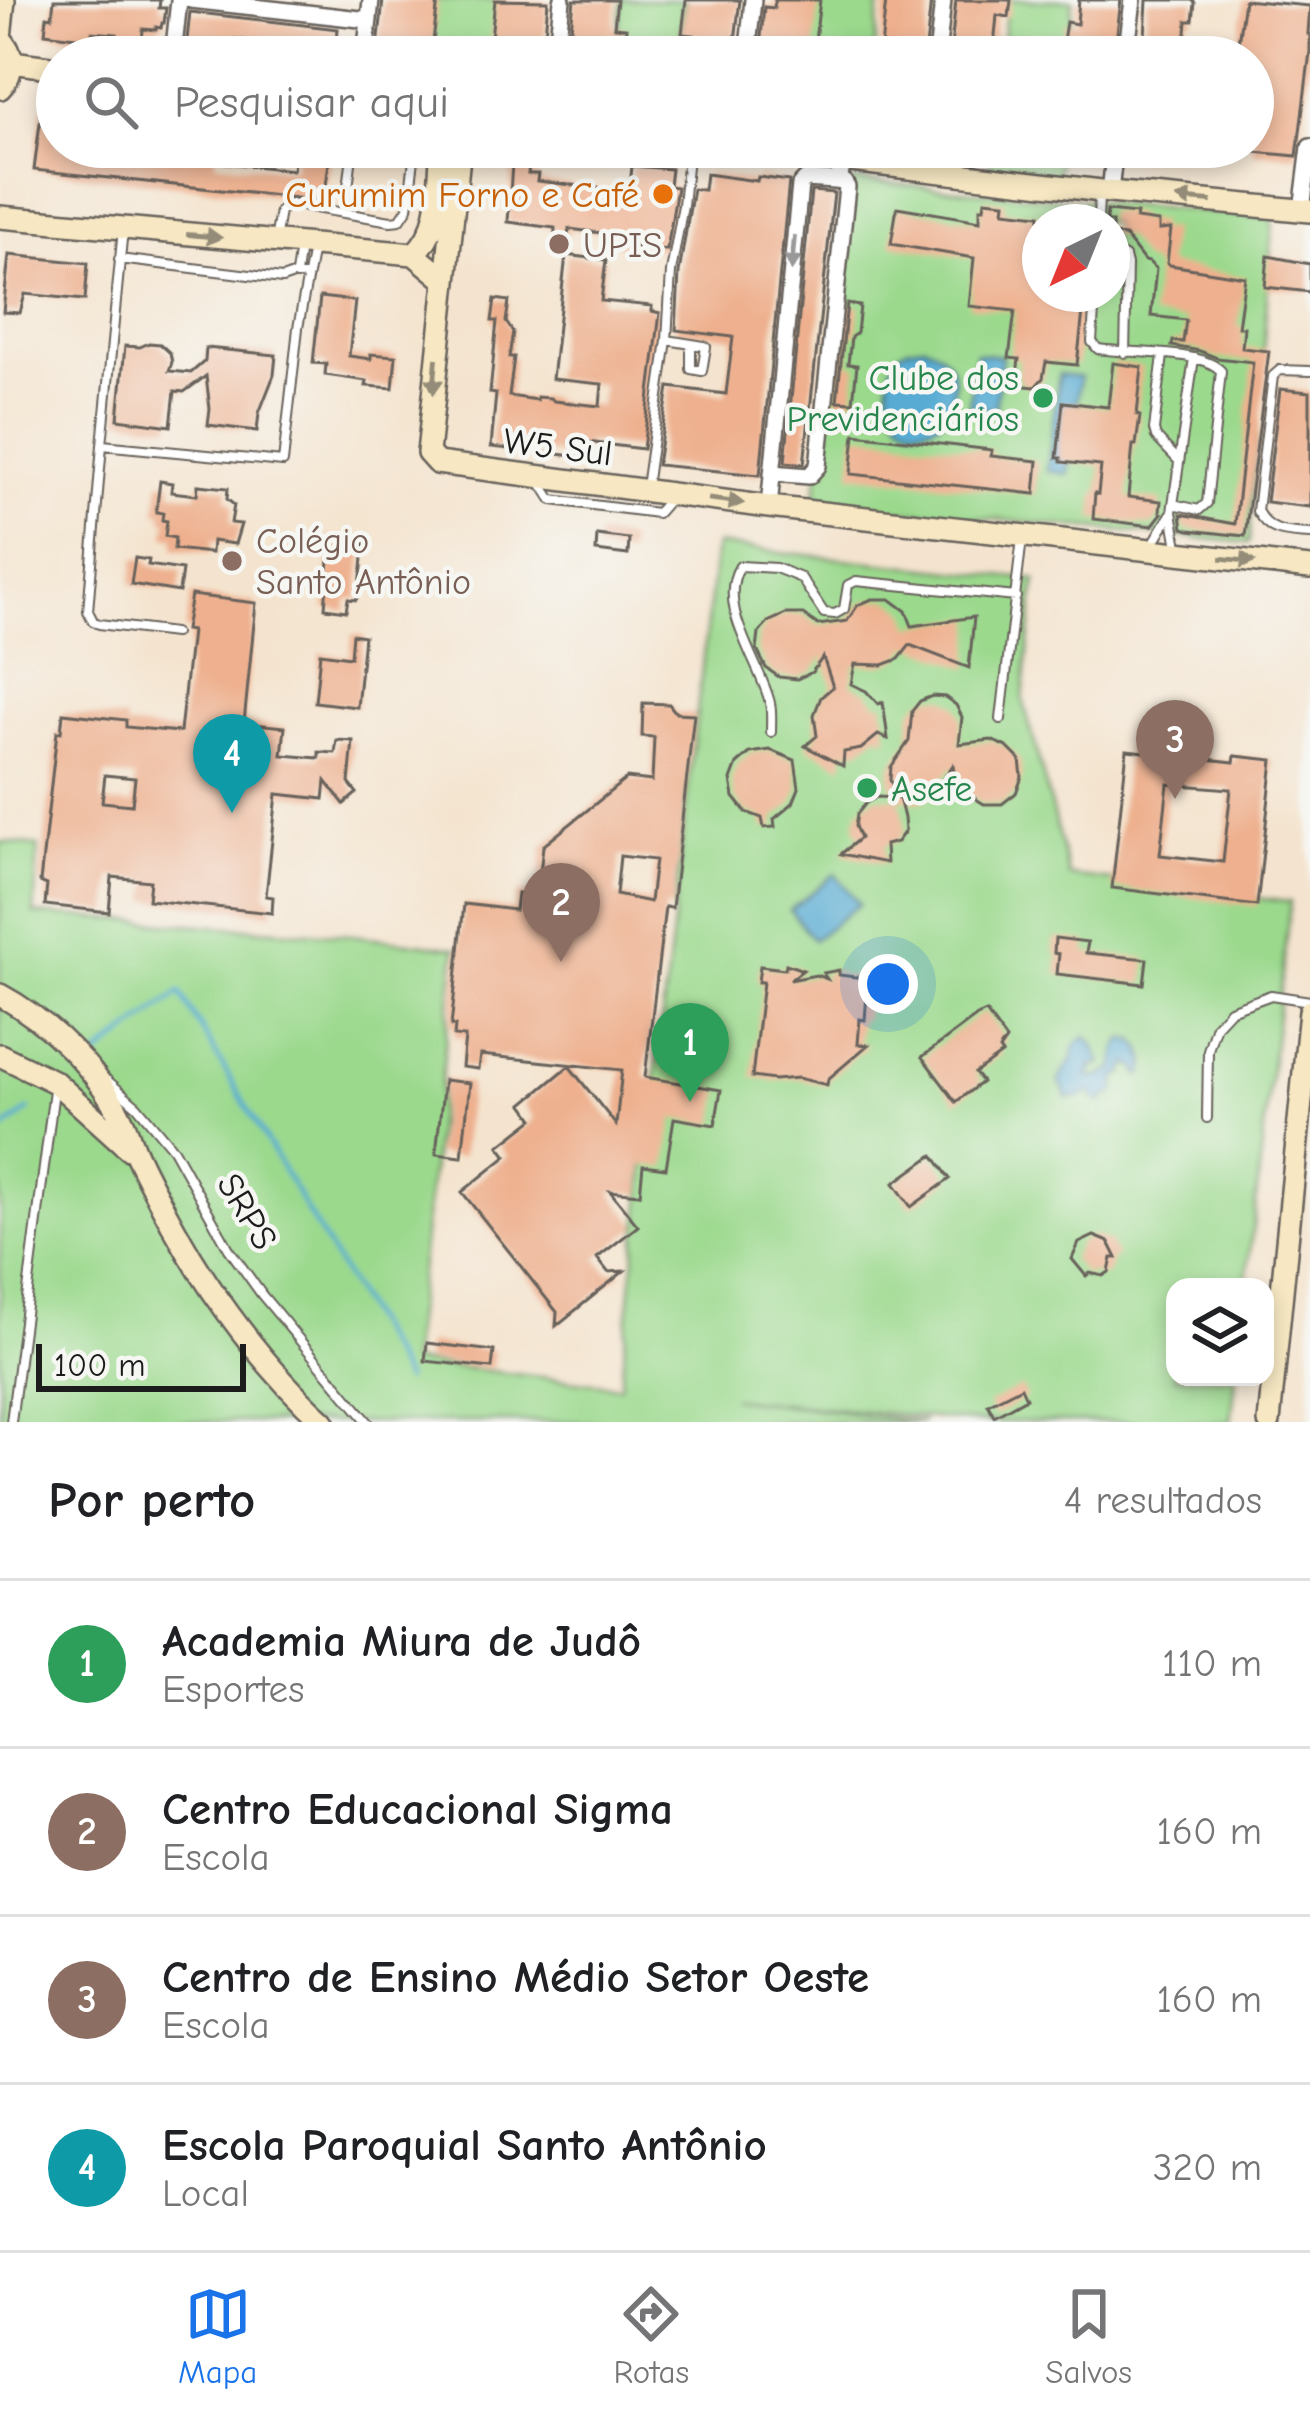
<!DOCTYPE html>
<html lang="pt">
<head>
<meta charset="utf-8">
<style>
  body { margin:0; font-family:"Comic Neue",sans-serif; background:#f2f2f2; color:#202124 }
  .controls { position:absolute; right:36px; bottom:36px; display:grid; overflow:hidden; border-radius:24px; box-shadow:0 6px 18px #0003 }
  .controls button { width:108px; height:108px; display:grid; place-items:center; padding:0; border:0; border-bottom:3px solid #e0e0e0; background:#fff; color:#202124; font:60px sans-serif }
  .compass { position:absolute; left:1022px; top:204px; width:108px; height:108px; border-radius:50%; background:#fff; box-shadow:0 6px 18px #0003; rotate:223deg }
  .scale { position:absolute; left:36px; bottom:30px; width:210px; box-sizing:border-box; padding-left:12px; border:6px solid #1c1c1c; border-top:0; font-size:33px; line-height:42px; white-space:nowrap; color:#1c1c1c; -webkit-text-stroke:9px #f6f6f2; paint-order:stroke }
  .you { position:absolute; left:888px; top:984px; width:42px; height:42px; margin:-30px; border:9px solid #fff; border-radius:50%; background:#1a73e8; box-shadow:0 0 0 18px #1a73e833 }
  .badge { display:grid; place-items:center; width:78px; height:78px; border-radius:50%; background:#1a73e8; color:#fff; font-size:39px; font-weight:700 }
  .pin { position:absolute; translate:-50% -99px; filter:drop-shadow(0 3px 6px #0008) }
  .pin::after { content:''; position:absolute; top:63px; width:42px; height:36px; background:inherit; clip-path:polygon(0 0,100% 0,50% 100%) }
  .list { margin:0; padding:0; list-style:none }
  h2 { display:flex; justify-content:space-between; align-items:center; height:156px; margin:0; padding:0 48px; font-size:51px }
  h2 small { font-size:39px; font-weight:400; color:#757577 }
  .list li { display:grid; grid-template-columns:78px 1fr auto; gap:36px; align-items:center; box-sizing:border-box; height:168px; padding:0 48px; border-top:3px solid #e0e0e0 }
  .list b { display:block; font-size:45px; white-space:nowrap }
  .list p { margin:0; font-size:39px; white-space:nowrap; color:#757577 }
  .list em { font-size:39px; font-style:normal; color:#757577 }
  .icon { flex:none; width:66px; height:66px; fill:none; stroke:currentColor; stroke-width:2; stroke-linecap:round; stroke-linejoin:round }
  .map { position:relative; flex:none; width:1310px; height:1422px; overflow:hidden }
  .search { position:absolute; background:#fff; box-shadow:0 6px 18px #0003; left:36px; right:36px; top:36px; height:132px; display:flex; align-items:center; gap:30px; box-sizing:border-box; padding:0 42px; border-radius:66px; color:#757577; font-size:45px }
  .sheet { height:828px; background:#fff }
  nav { display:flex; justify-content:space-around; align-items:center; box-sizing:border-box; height:168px; border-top:3px solid #e0e0e0; background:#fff; font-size:33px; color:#757577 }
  nav a { display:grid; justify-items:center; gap:6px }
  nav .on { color:#1a73e8 }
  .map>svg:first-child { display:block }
  .green { fill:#9bd98d; stroke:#5c7a54; stroke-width:3; fill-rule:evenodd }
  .water { fill:#58acd3; stroke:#3a6478; stroke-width:3 }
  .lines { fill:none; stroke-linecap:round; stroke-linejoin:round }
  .stream { stroke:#58acd3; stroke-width:4.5 }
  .building { fill:#eeb08e; fill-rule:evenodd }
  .lane-casing { stroke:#68625b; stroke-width:12 }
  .street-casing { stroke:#68625b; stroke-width:20 }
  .secondary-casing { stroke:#68625b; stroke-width:26 }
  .lane { stroke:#fff; stroke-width:8 }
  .street { stroke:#fff; stroke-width:15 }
  .secondary { stroke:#f7e8c3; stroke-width:21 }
  .oneway { fill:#948c78 }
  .oneway2 { fill:#999 }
  .food-dot { fill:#e8710a; stroke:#f6f6f2; stroke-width:4.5 }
  .education-dot { fill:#8d6e63; stroke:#f6f6f2; stroke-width:4.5 }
  .leisure-dot { fill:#2e9e5b; stroke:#f6f6f2; stroke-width:4.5 }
  .labels { text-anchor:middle; stroke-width:9; stroke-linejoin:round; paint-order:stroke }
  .food-label { font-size:36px; fill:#c56008; stroke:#f6f6f2; text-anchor:end }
  .education-label { font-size:36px; fill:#785e54; stroke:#f6f6f2; text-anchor:start }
  .leisure-label { font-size:36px; fill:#27864d; stroke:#f6f6f2; text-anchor:end }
  .street-label { font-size:36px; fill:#1c1c1c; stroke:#f6f6f2 }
</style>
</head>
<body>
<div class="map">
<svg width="1310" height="1422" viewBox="0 0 1310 1422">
  <rect width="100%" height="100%" fill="#f6f6f2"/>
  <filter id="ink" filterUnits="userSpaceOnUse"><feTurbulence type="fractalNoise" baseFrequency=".00833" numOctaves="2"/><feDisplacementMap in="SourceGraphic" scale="24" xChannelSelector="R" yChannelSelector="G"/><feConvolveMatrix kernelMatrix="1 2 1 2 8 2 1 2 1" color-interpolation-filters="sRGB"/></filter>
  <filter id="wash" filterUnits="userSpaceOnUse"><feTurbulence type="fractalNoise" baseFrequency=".004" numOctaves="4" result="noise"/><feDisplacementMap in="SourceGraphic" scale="48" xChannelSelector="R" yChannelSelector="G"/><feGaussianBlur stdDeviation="2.7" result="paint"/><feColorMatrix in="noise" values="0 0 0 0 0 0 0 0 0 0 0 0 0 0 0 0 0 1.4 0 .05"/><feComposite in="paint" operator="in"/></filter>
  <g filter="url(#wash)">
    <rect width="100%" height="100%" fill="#f4e4cf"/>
    <path class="green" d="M436,0H504L500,57H431Z
      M622,0H684L678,57H616Z
      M816,0H880L874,57H809Z
      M1007,0H1073L1068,57H1001Z
      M992,147H1060L1057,178L990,170Z
      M852,180L1273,218L1249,543L815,503ZM1040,222H1112V294H1040Z
      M716,545L1036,580L1023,699L1069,876L1290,902L1246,1287H1175V1377H1236L1231,1422H974L731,1398L924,1422H0V842L38,846L34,914L351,935L456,948L410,1362L620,1386Z"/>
    <path class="water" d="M924,345C948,352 958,372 953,396C951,408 945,420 932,425C891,440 878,381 898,354C904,347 914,346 924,345Z
      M976,353L1002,356L995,410L969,406Z
      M1059,374L1080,377L1068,474L1047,471Z
      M835,874L859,904L813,940L790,910Z
      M1086,1036L1092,1042L1102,1064L1091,1066L1093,1071L1088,1074L1089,1078L1100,1077L1115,1068C1117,1056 1115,1045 1127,1038L1131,1042L1134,1039C1143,1048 1149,1063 1143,1075H1138V1069L1128,1064L1123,1074L1116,1077V1091L1111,1095H1106L1102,1102L1093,1098L1092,1091L1079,1098H1067L1059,1080L1073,1058L1075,1046Z"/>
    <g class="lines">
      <path class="stream" d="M98,1056L180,992L405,1380
        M0,1132L29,1110"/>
    </g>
    <g id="blocks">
      <path class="building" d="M54,0H160L159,8H166L164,23H162L161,28L156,27V30L143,29L142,44L115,42L117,34L92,32L91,39L45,33L47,16L52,17Z
        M383,0H438L433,42L425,43L423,57H377Z
        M495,0L548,1L543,57H489Z
        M574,0H617L614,27L626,28L624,46L612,45L611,57H568Z
        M686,0H740L733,57H691L694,35L682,34Z
        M775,0H820L814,49L808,48V57H759L764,7L774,8Z
        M886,0H931L925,57H880Z
        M956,0H1011L1009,17L997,15L993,57H950Z
        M1079,0H1121L1114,57H1067L1069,41H1063L1066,22L1077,24Z
        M1147,0H1192L1195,3L1193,21H1187L1184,57H1144Z
        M1244,0L1310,6L1308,34H1310V52L1297,156L1253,152V57H1236Z
        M190,12L338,29L335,57L284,51V57H258L260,42L235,39L233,54L186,49Z
        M42,107L57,109V147H216L215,162L293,170L296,147H331L324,201L34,170Z
        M512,164L529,165L528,174H538L537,181L623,191V185L630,186L632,166L671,169L669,186L677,187L667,250L617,245L618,235L569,229L568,236L555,234V228L508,222Z
        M706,174L757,181L758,177L789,181L760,475L657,465L669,387L726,394L733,337L676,330L679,273L693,189L704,190Z
        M811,191L834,193L804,464L785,462Z
        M985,200L1005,202L1004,211L1040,215V294H1085L1077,365L1046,362L1043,378L1035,387L1026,386L1020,382L1017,374L1019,359L1009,358L1015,311L969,306L974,258L891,244L897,207L980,221V208H984Z
        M1107,211L1137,214L1136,219L1159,222V230L1171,229L1167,263L1170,265L1245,277L1238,327H1244L1242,348L1269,351L1245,536L1189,530L1183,528L1181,514L1235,524L1253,362L1217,358L1200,351L1172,346L1173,341L1183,342L1186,320L1151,316L1156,269L1149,262L1144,261L1125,236L1112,235V222H1106Z
        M9,255L88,263L85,300L25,294L20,313L3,312Z
        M566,255L606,260L601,301L652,306V311L660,313L643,449L587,442L585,457L491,447L496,394L490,393L497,321H492L495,299L509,301L506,322L513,332L509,357H514L509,396L537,400V397L550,398L554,401L600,406L602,384L552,379Z
        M1268,256L1310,264V292L1265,287Z
        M320,297L355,301L349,356L371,359V354L396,356L393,388L366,386L367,381L325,375L326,364L313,363Z
        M847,304L860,306L857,333L851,337L848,364L857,365L853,402L837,401Z
        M149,343L160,344L170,353L172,362L169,371L191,373L205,361L206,348L276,355L274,375L259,413L257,431L208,425L210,409L206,376L184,392L175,391L171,426L118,419L125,346L140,347Z
        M1113,363L1142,367L1137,415L1140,416L1136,445H1133L1128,497L1161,501L1160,512L1162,513L1152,526L1093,519L1095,493L1098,494L1101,466L1061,462V458H1057L1063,402L1108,407Z
        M1280,389L1310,392V507L1266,502Z
        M855,434L992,450L991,456L1038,461L1035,494L851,474Z
        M160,481L172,483L171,492L197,495L198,485L228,488L227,499L234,505L231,523L241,524L235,544L212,541L211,553L174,549L175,538L165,536L167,521L162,520L163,513L156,512Z
        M597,535L629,539L628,555L596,551Z
        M331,536L365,540L359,594L356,600L348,599L346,611L325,608Z
        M135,558L149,560L148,565L182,570L179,592L131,584Z
        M191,595L256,603L244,723L285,727L282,755L319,758V752L335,753L337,740L353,741L349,783L357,793L344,804L326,781L324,799L277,794L266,896L273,897L272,913L148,900L150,881L112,877L109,912L45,905L47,885L40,882L57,732H61L63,713L126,720V727L180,732L191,631L185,630ZM105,775L135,778L132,805L102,802Z
        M872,599H890L906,611L912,626L974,617L969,668L910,645L899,659L883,665L855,664L851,684L866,691L878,704L883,702L888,739L878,735L861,749L844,752L843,766L805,746L817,736L814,715L821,697L833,687L823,657L812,672L797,679L779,677L766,668L757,650L759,633L768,622L786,614H803L818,625L847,621L858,605Z
        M352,634L364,636L357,707L315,702L320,653L350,657Z
        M932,696L945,697L956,705L962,717L959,744L991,740L1007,747L1020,760L1022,777L1016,793L1002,804H984L957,787L953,765L931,796L919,802L899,798L904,818L905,831L897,842L885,845L886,863L841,854L860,838L855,826L857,814L866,803L877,797L898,798L890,780L891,767L909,741L912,711L920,701Z
        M643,703L669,704L676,713L694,714L672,908L665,907L645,1077L721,1090L715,1125L674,1118L666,1168L643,1165L640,1194L610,1191L638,1226L597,1258L608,1272L624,1271L556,1326L557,1312L462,1192L507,1156L499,1146L534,1119L523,1104L569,1066L616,1125L622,1070L480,1055L478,1069L462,1067L465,1037L454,1036L455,1026H451L464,904L515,910L517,893L548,896L550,875L540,873L543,846L627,778L652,781L654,737L642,736ZM620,856L655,860L650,902L616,895Z
        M770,750L795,760L799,788L793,803L774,819L775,827L764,828L762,818L746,812L734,797L731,780L737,764L750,753Z
        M1127,750L1234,762L1235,756L1273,760L1257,906L1112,888ZM1168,784L1231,789L1223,862L1160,855Z
        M1055,938L1088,942L1086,953L1147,959L1144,984L1057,974L1059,954L1054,953Z
        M786,964L803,970L790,980L816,975L827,979L823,973L839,970V975L864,978L863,994H867L865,1020L860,1019L858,1044L868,1045L828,1079L827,1085L798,1078L774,1080L752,1077L763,982H758L760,966L785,969Z
        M986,1012L1006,1040L999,1050L1002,1054L975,1073L982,1082L956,1102L922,1057L977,1016Z
        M444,1080L470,1083L462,1157L436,1154Z
        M933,1155L950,1179L911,1207L894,1183Z
        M1094,1236L1109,1242L1117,1258H1112L1109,1272L1103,1276L1090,1273L1086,1276L1072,1259L1079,1243Z
        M427,1343L494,1351L492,1368L425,1361Z
        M1021,1387L1026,1398L994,1416L988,1404Z"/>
    </g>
  </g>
  <g filter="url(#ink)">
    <use href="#blocks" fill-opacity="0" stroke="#68625b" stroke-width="3"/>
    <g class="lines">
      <g class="lane-casing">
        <path id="lane" d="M689,147L683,205L671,272L667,340L704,346L706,347L702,371L691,369V344
          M345,213L353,147
          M1098,222L1099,194
          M123,229L102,445L283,462L298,328L313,248
          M275,241L280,211L291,204L391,221L400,220L408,208L415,151
          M1112,250L1125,257L1127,265L1125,353
          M119,259L282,279L296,274L307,277
          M296,274L300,246
          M1095,294L1092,342L1098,349C1128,354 1201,349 1221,371L1207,503L1199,510L1173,504
          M1163,355L1154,430L1156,437L1178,460
          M1310,371L1280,370L1273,376L1257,511C1270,534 1286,532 1310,534
          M102,445L88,611L93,621L99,624L174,633
          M541,483L552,500L657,513L671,497
          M646,487L667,340
          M1151,547L1171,514
          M1179,553L1172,512L1194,358
          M1001,719L1022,538
          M771,732C771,722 772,712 770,703C761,664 715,606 740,566L776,568L801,578L824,613L835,614L844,609L848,585L856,581L1016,597
          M108,1081L137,1106L173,1149L229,1249L262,1295L368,1422
          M1207,1118L1208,1050L1216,1025L1230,1010L1271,995L1310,1001
          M11,1422L54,1090"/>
      </g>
      <g class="street-casing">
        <path id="street" d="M191,0L369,20
          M173,57L179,0
          M365,57L371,0
          M556,57L562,0
          M747,57L753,0
          M937,57L943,0
          M1126,57L1133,0
          M923,170L926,147
          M1110,192L1115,147
          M1302,210L1310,147
          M772,473L809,476L818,466L847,187L844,182L835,181
          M769,507L800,185L806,179L835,181L841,172L843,159"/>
      </g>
      <g class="secondary-casing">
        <path id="secondary" d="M12,62L57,68
          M0,88C15,72 15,54 0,38L4,0
          M460,147L428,453L437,463L769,507L1310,568
          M732,147L1110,192L1310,211
          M0,217L414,254L444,279
          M414,254C443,229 438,182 442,147
          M0,995C48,1021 97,1068 121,1118C127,1129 130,1141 135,1152C146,1177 160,1202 173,1226C209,1293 268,1372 324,1422
          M0,1055L55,1082L129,1149
          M1269,1422L1310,1011"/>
      </g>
      <use href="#lane" class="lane"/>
      <use href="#street" class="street"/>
      <use href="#secondary" class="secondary"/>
    </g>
    <defs><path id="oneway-solid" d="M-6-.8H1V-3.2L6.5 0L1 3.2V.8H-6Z" transform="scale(3)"/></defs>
    <g class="oneway">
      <use href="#oneway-solid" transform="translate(1194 200) rotate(-175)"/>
      <use href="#oneway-solid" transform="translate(204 236) rotate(5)"/>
      <use href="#oneway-solid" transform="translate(435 376) rotate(95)"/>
      <use href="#oneway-solid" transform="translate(726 501) rotate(7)"/>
      <use href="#oneway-solid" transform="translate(1238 560) rotate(6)"/>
    </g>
    <use class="oneway2" href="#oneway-solid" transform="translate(793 253) rotate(95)"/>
  </g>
  <circle class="food-dot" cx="663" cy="194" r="12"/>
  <g class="education-dot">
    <circle cx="559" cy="244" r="12"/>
    <circle cx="232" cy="561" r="12"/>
  </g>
  <g class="leisure-dot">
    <circle cx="1043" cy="398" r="12"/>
    <circle cx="867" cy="788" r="12"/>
  </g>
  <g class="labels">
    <g class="food-label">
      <text x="639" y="207">Curumim Forno e Café</text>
    </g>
    <g class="education-label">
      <text x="583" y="257">UPIS</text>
      <text x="256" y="553">Colégio<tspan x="256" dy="41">Santo Antônio</tspan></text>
    </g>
    <g class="leisure-label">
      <text x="1019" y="390">Clube dos<tspan x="1019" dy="41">Previdenciários</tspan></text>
      <text x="891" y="801" text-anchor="start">Asefe</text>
    </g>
    <g class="street-label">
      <text transform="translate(558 446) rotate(7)" y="13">W5 Sul</text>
      <text transform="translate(248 1211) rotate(59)" y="13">SRPS</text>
    </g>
  </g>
</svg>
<div class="controls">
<button><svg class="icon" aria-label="layers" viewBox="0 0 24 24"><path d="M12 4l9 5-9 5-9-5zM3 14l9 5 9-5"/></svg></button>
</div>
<svg class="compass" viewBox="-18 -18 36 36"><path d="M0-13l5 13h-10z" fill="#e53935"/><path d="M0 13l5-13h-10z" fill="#757577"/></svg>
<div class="scale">100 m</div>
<div class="you"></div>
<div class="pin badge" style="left:690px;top:1102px;background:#2e9e5b">1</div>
<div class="pin badge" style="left:561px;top:962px;background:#8d6e63">2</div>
<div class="pin badge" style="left:1175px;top:799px;background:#8d6e63">3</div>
<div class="pin badge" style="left:232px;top:813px;background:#0f9aa8">4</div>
<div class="search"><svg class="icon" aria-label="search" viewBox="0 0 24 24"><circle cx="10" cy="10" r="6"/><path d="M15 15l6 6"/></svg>Pesquisar aqui</div>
</div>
<section class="sheet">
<h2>Por perto<small>4 resultados</small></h2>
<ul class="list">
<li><span class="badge" style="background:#2e9e5b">1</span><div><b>Academia Miura de Judô</b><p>Esportes</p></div><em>110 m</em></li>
<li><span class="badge" style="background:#8d6e63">2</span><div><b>Centro Educacional Sigma</b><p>Escola</p></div><em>160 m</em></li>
<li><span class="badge" style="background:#8d6e63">3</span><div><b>Centro de Ensino Médio Setor Oeste</b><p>Escola</p></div><em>160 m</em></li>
<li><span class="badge" style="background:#0f9aa8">4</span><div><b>Escola Paroquial Santo Antônio</b><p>Local</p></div><em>320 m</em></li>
</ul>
</section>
<nav>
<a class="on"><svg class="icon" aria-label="map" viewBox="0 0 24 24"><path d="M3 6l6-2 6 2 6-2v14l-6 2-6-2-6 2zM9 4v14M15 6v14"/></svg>Mapa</a>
<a><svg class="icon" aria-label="directions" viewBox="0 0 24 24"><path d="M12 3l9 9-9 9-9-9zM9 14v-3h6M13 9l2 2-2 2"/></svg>Rotas</a>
<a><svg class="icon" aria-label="saved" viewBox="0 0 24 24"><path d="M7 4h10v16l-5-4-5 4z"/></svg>Salvos</a>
</nav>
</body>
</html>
